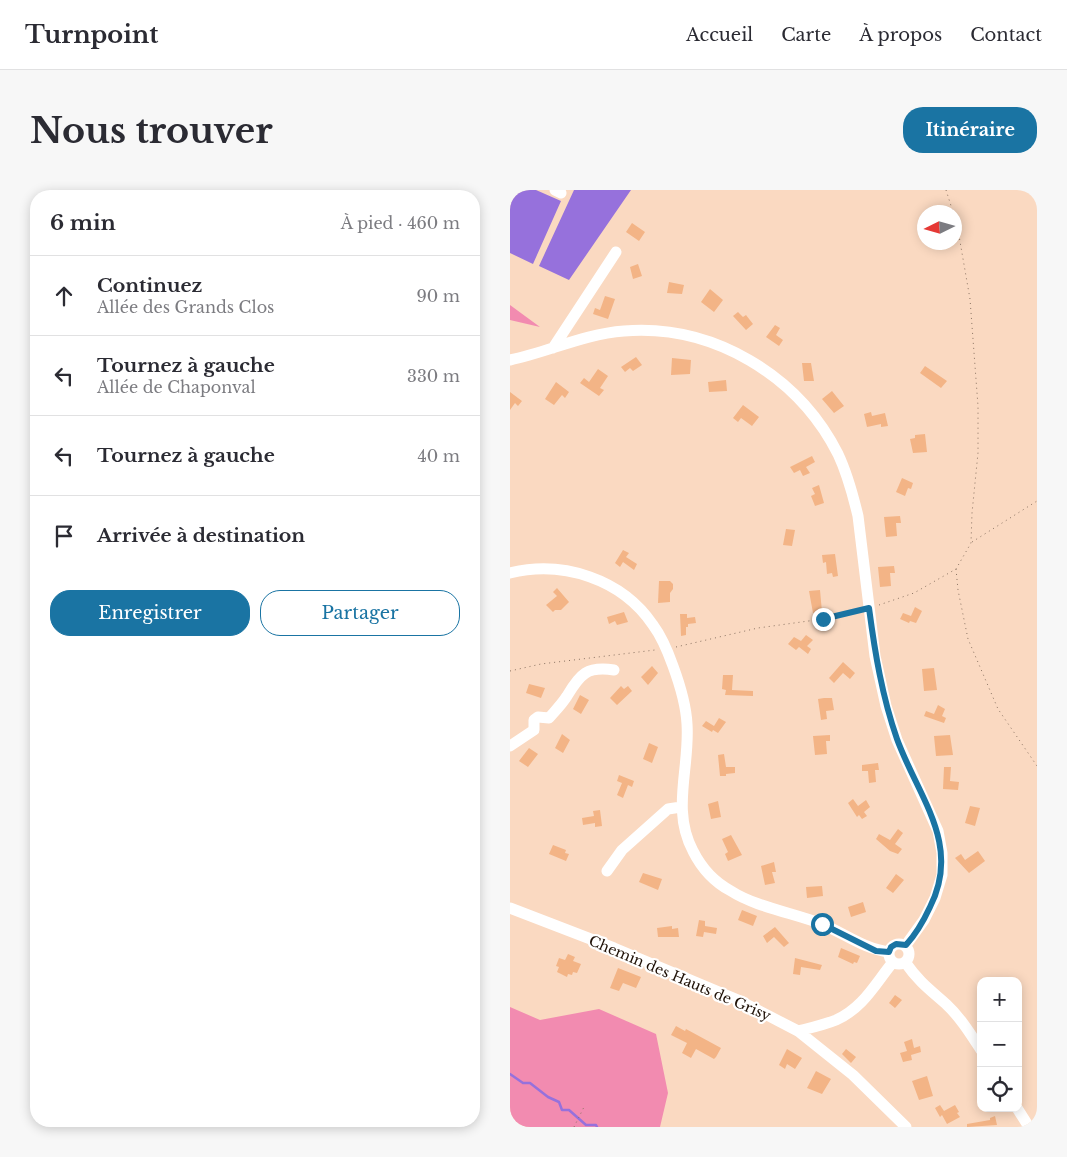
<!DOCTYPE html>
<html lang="fr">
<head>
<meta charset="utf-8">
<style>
  body { margin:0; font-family:"Libre Baskerville",serif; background:#f7f7f7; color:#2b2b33 }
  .controls { position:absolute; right:15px; bottom:15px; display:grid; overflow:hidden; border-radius:10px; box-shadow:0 2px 12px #0003 }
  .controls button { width:45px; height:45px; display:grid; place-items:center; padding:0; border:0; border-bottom:1px solid #e1e1e2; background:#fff; color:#2b2b33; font:25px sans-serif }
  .compass { position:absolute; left:407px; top:15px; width:45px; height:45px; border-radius:50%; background:#fff; box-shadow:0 2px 12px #0003; rotate:265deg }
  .stop { position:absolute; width:15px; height:15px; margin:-11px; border:4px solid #1a74a3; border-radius:50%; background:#fff }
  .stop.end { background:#1a74a3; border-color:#fff; box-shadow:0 1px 5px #0008 }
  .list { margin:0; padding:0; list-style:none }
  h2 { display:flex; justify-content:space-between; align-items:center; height:65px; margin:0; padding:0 20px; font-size:21px }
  h2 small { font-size:16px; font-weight:400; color:#7c7c81 }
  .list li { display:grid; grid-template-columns:32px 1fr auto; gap:15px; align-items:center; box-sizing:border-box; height:80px; padding:0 20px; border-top:1px solid #e1e1e2 }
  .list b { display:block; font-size:19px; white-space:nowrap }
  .list p { margin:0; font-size:16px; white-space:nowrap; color:#7c7c81 }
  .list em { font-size:16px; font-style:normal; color:#7c7c81 }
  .actions { display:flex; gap:10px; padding:15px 20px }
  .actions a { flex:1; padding:11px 0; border:1px solid #1a74a3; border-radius:20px; text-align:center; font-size:18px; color:#1a74a3 }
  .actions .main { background:#1a74a3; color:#fff }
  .icon { flex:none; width:28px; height:28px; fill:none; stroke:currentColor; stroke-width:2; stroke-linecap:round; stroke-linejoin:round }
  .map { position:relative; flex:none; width:527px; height:937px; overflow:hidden; border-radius:20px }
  header { display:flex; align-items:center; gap:30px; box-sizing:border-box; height:70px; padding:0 25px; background:#fff; border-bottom:1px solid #e1e1e2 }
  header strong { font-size:24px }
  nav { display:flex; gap:28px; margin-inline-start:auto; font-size:18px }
  .intro { display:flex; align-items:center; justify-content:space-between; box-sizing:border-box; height:120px; padding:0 30px }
  h1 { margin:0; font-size:35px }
  .button { padding:12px 22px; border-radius:20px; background:#1a74a3; color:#fff; font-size:18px; font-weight:700 }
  main { display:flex; gap:30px; padding:0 30px }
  aside { flex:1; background:#fff; border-radius:20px; box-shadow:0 2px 12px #0003 }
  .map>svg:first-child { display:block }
  .green { fill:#f28bb0 }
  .water { fill:#9671dc }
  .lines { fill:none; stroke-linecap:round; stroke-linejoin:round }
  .stream { stroke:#9671dc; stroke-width:2.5 }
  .building { fill:#f3b486 }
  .path { stroke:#897261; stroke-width:1; stroke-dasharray:1 4; stroke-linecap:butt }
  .minor { stroke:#fff; stroke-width:11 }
  .route { stroke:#1a74a3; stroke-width:6 }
  .labels { text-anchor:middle; stroke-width:4.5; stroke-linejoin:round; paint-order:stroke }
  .street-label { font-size:14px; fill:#1e1006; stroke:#fff }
</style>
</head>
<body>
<header>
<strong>Turnpoint</strong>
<nav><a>Accueil</a><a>Carte</a><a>À propos</a><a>Contact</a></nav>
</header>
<div class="intro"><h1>Nous trouver</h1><a class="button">Itinéraire</a></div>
<main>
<aside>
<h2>6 min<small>À pied · 460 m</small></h2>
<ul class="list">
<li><svg class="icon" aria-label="ahead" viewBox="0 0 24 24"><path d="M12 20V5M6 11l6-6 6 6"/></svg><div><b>Continuez</b><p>Allée des Grands Clos</p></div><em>90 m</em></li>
<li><svg class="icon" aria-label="left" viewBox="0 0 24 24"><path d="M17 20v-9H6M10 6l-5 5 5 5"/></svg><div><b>Tournez à gauche</b><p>Allée de Chaponval</p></div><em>330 m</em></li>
<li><svg class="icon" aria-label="left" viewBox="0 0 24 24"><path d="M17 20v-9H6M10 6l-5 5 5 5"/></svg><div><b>Tournez à gauche</b></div><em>40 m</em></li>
<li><svg class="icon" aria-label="arrive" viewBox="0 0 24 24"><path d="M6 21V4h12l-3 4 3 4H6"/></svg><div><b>Arrivée à destination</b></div></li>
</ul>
<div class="actions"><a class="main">Enregistrer</a><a>Partager</a></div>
</aside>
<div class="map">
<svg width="527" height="937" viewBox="0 0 527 937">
  <rect width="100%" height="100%" fill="#fad9c1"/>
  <path class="green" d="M0,115L30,137L0,130Z
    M0,817L30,830L89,819L146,844L158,903L150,937H0Z"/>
  <path class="water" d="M3,0H26L51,11L23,74L0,63V7Z
    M64,0H121L59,90L29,76Z"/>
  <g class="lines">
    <path class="stream" d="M0,884L13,893H20L38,907L49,912L52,920H59L76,935H86L87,937"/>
  </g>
  <path class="building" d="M122,33L135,42L129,51L116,42Z
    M128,74L132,86L123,89L120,77Z
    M159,92L174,95L172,104L157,103Z
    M200,99L213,110L204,122L191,112Z
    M95,106L105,109L98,129L83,124L85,118L90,120Z
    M228,122L233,127L236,125L243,134L236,140L223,126Z
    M265,135L270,138L266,145L273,150L269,156L256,147Z
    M126,167L132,175L123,181L120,178L115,182L111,177Z
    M162,168L181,170L180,184L161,185Z
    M292,173H301L304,191H294Z
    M415,176L437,191L431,198L410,183Z
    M88,179L98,186L90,198L94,200L89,206L70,193L74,188L79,192Z
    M216,190L217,201L199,202L198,192Z
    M46,192L59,202L55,208L52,205L44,215L35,209Z
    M322,201L334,216L324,223L312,209Z
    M0,202L12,211L8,216L5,213L0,220Z
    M233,215L249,227L242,236L231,228L228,232L223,228Z
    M361,222L362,226L375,223L378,236L371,237V234L357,237L354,224Z
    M415,244L417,262L403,263L400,249L405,248V245Z
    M302,266L305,272L296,277L300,283L293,286L290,280L284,283L280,277Z
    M392,288L403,293L401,299L398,298L395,306L386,302Z
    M309,295L314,313L305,316L301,306L305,304L302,298Z
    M390,326L391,333H386L387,346L376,347L374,327Z
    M276,339L285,340L282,356L273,355Z
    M113,360L119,363L116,367L127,374L124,380L113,372L110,377L105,373Z
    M325,364L328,386L323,387L322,383L317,384L316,372L313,373L312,365Z
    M384,376L385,383H380L381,396L370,397L368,377Z
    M149,391H160L163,394V399L160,403V412L148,413Z
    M47,398L59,412L51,420H45L43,422L36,415L47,406L43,402Z
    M310,400L312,422L303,423L299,401Z
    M405,417L412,421L406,433L400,431L399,433L390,429L393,423L401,426Z
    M114,422L118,432L107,435L105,431L99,434L97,427Z
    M170,424H177V428L185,427L186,433L178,434V437H176V445L171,446Z
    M296,445L303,450L297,456L301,459L298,464L289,457L286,460L278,454L284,447L291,451Z
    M333,472L345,483L340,489L333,483L324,493L319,488Z
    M142,476L148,483L138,495L131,487Z
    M424,478L427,500L414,501L412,479Z
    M213,485H223L222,500L243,501V506L215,505L216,500L212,499Z
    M19,494L35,498L31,508L16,503Z
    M111,496L114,499L118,496L122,501L107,515L100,508Z
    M70,505L79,510L71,524L63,519Z
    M314,508H322L324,520L316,521L317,529L311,530L308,509Z
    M428,515L435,519L432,526L436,528L434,533L414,526L416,521L424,524Z
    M209,528L216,532L208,543L203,540L202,542L192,536L196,531L204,536Z
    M52,544L60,550L53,563L45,558Z
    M320,545V551H316L317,564L305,565L303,546Z
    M440,545L443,565L426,566L424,546Z
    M139,553L148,557L142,573L133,569Z
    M19,558L28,564L18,577L9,571Z
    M214,564L216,577H225V583L216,584V586H210L208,565Z
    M368,573L369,580H365L366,592L359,593L358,581H352V575Z
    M434,577H441L440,591L449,592L448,600L433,599Z
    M109,585L124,591L122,597L118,595L113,608L107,605L112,593L107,591Z
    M343,609L348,616L356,610L360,617L354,622L357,626L352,629L349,625L347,627L338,613Z
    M208,611L211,627L201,629L198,614Z
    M460,616L470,618L465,636L455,633Z
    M90,620L92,636L85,637V633L73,635L72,628L84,626L83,621Z
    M388,639L393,643L385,654L392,659L388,664L380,661L366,649L369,644L380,650Z
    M221,645L232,665L218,671L215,664L218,662L212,649Z
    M43,655L56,660L55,663L59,664L56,671L39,664Z
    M468,661L475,671L459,683L445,668L451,664L455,670Z
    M264,672L266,682H262L265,693L255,695L251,676Z
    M133,683L152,689L148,700L129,692Z
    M386,684L394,690L383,703L376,698Z
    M312,696L313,706L297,708L296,697Z
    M353,712L356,722L341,727L338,717Z
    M232,720L247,726L243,736L228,730Z
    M189,730L195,731V736L207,738L206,744L194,742L193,747L186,746Z
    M162,736V739L168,738L169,747H148L147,738Z
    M265,737L279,753L274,757L264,747L257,753L253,746Z
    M331,758L350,766L347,773L344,772L343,774L328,767Z
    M58,764L65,767L63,771L71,774L67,783L63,782L62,785L58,784L57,787L47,782L49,777L46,776L49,768L55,770Z
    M285,768L312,775L310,780L291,777L290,785L283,784Z
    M108,778L131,787L126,798L113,793L109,801L100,798Z
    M385,805L392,810L385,818L379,813Z
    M166,836L175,841L176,839L211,858L206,867L204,869L186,859L181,868L172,863L177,853L161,845Z
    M402,849L404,858L410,856L411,862L401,865L402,870L393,872L390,863L397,861L394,852Z
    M277,859L292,868L285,879L277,874L275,879L269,875Z
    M336,859L346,867L341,873L332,864Z
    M306,881L321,889L312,904L297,898Z
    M417,886L423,906L409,910L402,891Z
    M430,915L434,921L445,915L449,922L447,923L450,927L437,934L432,925L430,927L425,918Z
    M485,926L487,935L457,937V934L480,930V928Z"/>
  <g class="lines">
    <path class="path" d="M436,0L443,22
      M462,352L527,311
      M446,379L448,400L458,449L488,519L527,576
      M369,415L404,403L446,379L461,353L462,323L468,263V216L460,109L448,40L444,28
      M166,457L248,438L313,429L351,420
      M0,481L31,474L145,460
      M64,937L74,917"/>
    <path class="minor" d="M45,0L51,3
      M43,158L106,62
      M0,170C38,162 74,144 114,141C203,134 288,185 328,264C337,283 343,305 348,326L365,466L376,516L387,550L428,641L432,663V685L425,708L414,730L396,755
      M0,383C53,370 112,389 143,435C152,447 158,462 163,476C170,495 176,514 177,534C180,578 161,620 183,661C191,677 204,692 221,701C244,716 282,723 309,733C333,742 353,759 379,762
      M0,556L24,540V530L28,527L39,528C45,521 52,514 57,506C70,484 77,476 104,480
      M97,681L112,660L158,619L171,617
      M0,718L104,758L228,810L288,841L343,885L396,937
      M379 764a10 10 0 1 1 20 0a10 10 0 1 1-20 0Z
      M395,772C409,792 419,799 436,814C450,827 460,843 471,860
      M288,841C300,838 314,835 326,830C353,818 365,794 383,772
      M507,918L519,937"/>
  </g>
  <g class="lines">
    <path class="route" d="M312,734L366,761L379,762L381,757L386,754L396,755C406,744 414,730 420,717C452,654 408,607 387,549C372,506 365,463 359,418L313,429"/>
  </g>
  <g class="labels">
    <g class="street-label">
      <text transform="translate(170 788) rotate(23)" y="5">Chemin des Hauts de Grisy</text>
    </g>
  </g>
</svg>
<div class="controls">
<button>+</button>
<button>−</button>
<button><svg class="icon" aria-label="locate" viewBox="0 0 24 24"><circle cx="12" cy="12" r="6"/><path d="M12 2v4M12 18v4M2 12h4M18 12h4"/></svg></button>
</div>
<svg class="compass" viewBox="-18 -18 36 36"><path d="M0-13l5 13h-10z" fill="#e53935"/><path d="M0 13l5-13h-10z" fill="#7c7c81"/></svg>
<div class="stop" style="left:312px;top:734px"></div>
<div class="stop end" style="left:313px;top:429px"></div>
</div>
</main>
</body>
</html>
